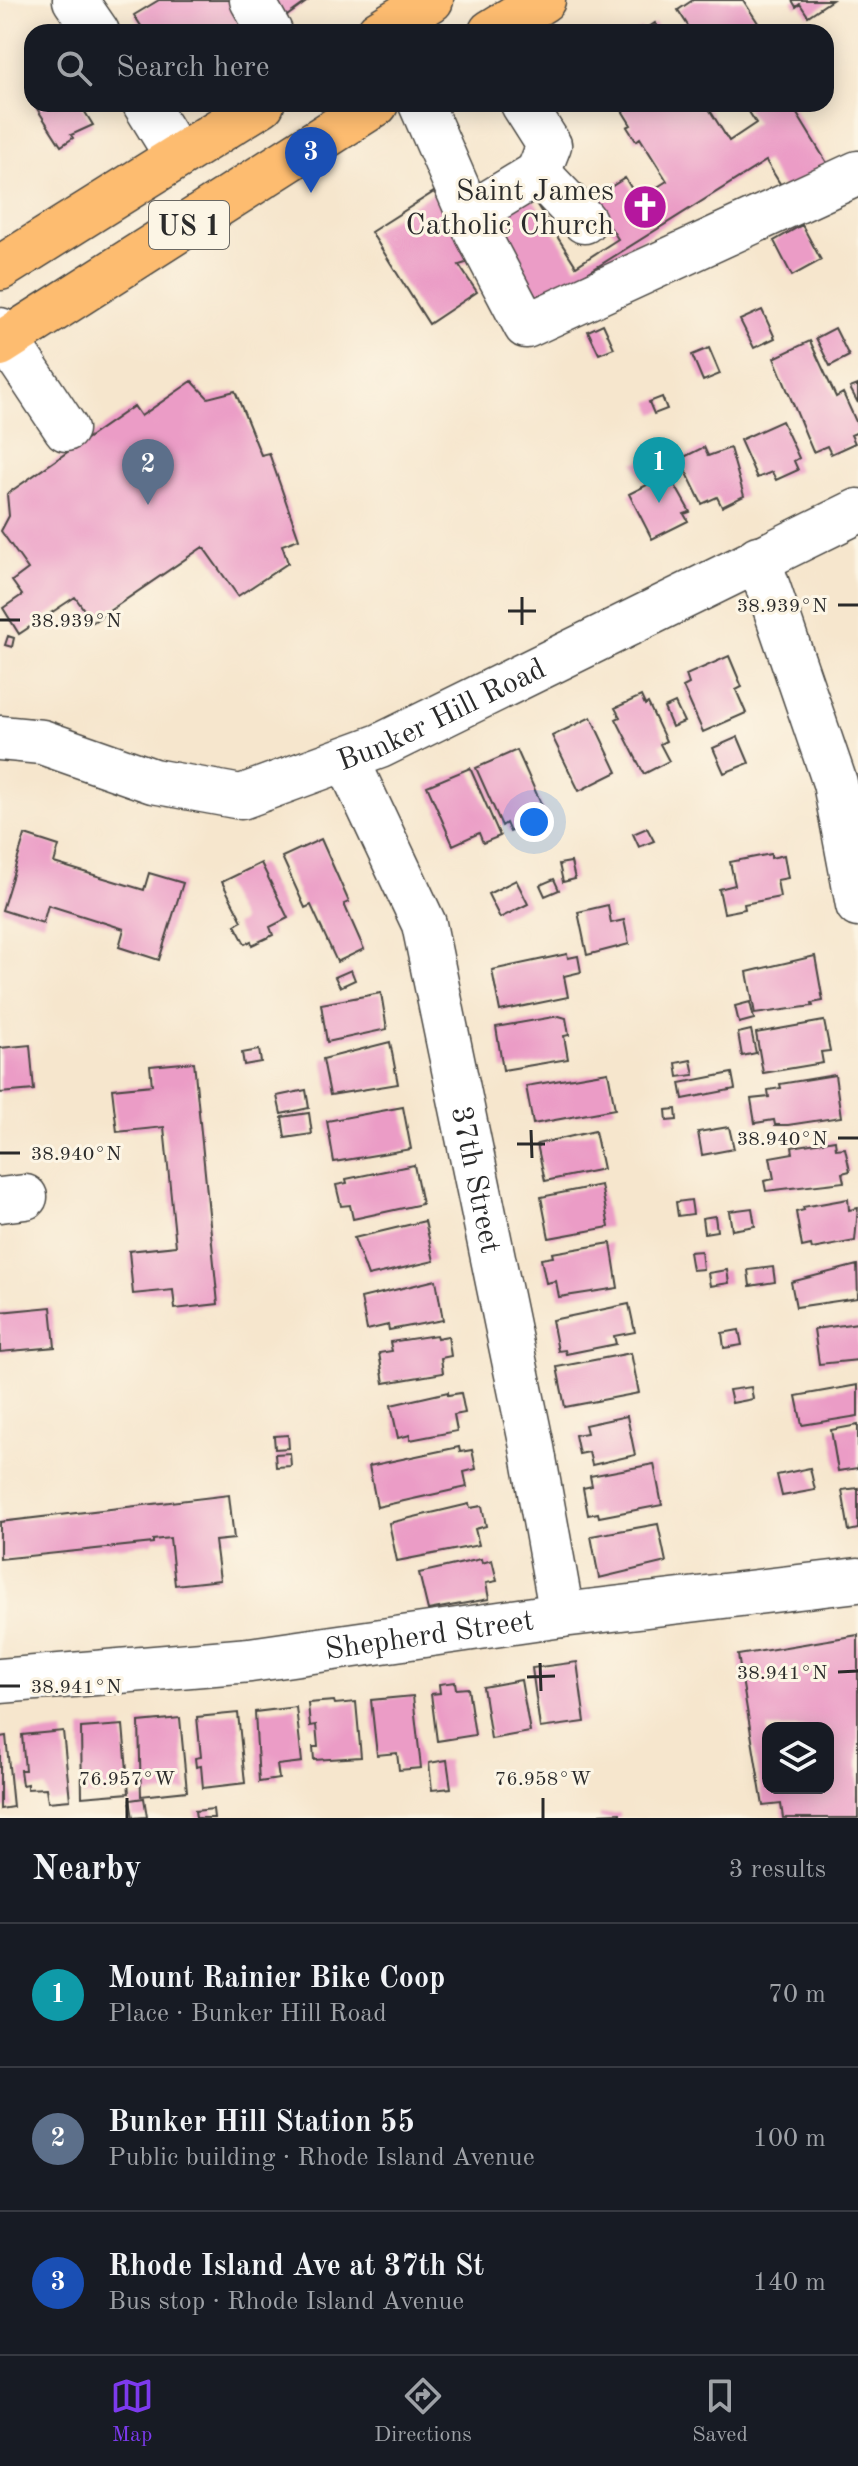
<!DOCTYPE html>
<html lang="en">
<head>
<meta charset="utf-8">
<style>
  body { margin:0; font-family:"Old Standard TT",serif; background:#20242c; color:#f1f3f6 }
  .controls { position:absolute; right:24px; bottom:24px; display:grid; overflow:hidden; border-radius:16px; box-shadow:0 4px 20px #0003 }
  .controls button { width:72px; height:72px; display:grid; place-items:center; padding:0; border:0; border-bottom:2px solid #363941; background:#171b24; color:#f1f3f6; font:40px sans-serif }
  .you { position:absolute; left:534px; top:822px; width:28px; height:28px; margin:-20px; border:6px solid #fff; border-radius:50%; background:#1a73e8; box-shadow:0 0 0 12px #1a73e833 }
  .badge { display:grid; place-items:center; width:52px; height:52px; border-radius:50%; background:#7c3aed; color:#fff; font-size:26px; font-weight:700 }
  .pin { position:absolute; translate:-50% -66px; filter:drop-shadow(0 2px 4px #0008) }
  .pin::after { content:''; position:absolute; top:42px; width:28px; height:24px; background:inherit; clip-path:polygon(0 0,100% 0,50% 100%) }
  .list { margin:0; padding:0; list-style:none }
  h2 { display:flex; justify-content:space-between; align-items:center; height:104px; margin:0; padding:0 32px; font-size:34px }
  h2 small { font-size:26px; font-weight:400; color:#9ea1a6 }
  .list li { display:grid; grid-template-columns:52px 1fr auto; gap:24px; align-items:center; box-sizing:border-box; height:144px; padding:0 32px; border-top:2px solid #363941 }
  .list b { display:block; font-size:30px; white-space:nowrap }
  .list p { margin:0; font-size:26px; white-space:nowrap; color:#9ea1a6 }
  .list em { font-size:26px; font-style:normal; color:#9ea1a6 }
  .icon { flex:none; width:44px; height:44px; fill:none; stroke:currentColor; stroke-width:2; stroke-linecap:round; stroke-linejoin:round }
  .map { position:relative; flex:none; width:858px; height:1818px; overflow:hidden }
  .search { position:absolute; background:#171b24; box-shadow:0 4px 20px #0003; left:24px; right:24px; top:24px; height:88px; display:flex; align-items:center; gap:20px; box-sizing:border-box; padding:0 28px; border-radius:24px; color:#9ea1a6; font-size:30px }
  .sheet { height:536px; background:#171b24 }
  nav { display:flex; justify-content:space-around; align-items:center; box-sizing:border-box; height:112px; border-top:2px solid #363941; background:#171b24; font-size:22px; color:#9ea1a6 }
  nav a { display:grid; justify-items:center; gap:4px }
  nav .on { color:#7c3aed }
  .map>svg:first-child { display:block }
  .building { fill:#eb9cc6; fill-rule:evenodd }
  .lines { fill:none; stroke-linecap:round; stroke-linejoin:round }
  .minor-casing { stroke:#494743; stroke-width:47 }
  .major-casing { stroke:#494743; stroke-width:47 }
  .minor { stroke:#fff; stroke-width:44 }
  .major { stroke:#fdbc70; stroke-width:44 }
  .ticks { fill:none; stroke:#2b2b2b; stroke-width:3 }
  .labels { text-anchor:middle; stroke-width:6; stroke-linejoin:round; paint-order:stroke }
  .shield { fill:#fcf5e5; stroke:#6a6863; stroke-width:2 }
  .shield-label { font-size:28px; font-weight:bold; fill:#2b2b2b }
  .poi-label { font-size:30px; fill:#2b2b2b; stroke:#fcf5e5; text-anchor:end }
  .street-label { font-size:30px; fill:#2b2b2b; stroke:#fcf5e5 }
  .ticks-label { font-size:20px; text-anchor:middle; fill:#2b2b2b; stroke:#fcf5e5; stroke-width:6; stroke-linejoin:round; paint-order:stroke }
</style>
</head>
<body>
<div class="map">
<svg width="858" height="1818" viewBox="0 0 858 1818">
  <rect width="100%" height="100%" fill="#fcf5e5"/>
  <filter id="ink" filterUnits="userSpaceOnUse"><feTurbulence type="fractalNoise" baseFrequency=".0125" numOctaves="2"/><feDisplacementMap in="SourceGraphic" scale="16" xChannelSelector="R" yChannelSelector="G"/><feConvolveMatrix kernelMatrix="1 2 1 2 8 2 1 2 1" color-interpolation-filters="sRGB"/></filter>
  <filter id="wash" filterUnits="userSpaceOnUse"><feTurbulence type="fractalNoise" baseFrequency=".006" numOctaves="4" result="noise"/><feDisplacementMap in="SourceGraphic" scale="32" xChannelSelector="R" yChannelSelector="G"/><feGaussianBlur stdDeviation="1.8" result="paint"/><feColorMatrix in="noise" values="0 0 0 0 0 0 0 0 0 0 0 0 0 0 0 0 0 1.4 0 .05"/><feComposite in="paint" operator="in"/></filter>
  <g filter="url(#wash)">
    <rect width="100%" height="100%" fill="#f6e6cd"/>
    <g id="blocks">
      <path class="building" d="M159,0H242L263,32H145L134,15Z
        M271,0H309L284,18Z
        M693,0H743L764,32H692L678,10Z
        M792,0H832L808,16L800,4L796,7Z
        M655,23L661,32H634L641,28L643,31Z
        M34,104H80L93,125L71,135L73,138L61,146Z
        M618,104H706L729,141L756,123L744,104H791L827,163L784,190L766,161L581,277L543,308L484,215L526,188L576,266L618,239L592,199L625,178L638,199L667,181L640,138L636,141L627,127L631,125Z
        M434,192L456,227L469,262L459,265L477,292L429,324L371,232Z
        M802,225L821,260L792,276L774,241Z
        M762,310L775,338L754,348L740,320Z
        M603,324L614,348L599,354L588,331Z
        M835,328L849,356L830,366L816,338Z
        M810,341L836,397L843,393L858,426V432L851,435L855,443L831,454L827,446L813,452L774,358Z
        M709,348L720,374L703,381L692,355Z
        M192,381L208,398L235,391L261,455L269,453L299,539L282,545L288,563L238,596L203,547L93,622L75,597L19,634L3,608L22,595L12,581L28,569L1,531L9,516L7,494L134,406L141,416Z
        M858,385V403L850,388Z
        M662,397L667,409L654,414L649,402Z
        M782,421L799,458L794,461L798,470L776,480L772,472L757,478L740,440Z
        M704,447L708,456L730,448L744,496L722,507L717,497L702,504L680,459Z
        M657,453L690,512L684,514L688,521L652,539L629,494L651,483L649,477L643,480L634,463Z
        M8,636L14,638L12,647L5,645Z
        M729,656L742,687L736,690L746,713L703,732L683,687L689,684L686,675Z
        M641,696L645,705L648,703L666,741L660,744L669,761L644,774L616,719L620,717L615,708Z
        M675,703L684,722L672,727L664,708Z
        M591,717L617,772L579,791L552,736Z
        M738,737L749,763L724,773L713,748Z
        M517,750L546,815L543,816L546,824L533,830L531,823L510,832L506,823L502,826L476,768Z
        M470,768L500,836L483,843L479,833L453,845L427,786Z
        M647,828L654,841L639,847L633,834Z
        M25,835L59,846L54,863L144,890L149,873L183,883L159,960L119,947L124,929L48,905L43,923L2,910Z
        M321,839L349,902L344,904L364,949L337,962L311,905L305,908L282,857Z
        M771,854V858L784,855L788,878L777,880L780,897L744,904L745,909L724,913L719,889L735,885L730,862Z
        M571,862L575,879L563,882L559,864Z
        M261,863L288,918L270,927L273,935L252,945L251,941L245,944L235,925L242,921L222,882Z
        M554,879L559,890L545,896L540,885Z
        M516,880L528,904L500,918L488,894Z
        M608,905L611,923L624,920L629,944L587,955L578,912Z
        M567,954L568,958L578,956L581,972L564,976L568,997L500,1011L492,970Z
        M815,956L823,1001L812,1003L813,1006L755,1014L747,972Z
        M351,970L355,980L340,987L335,977Z
        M381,993L387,1029L327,1042L321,1004Z
        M750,1002L754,1019L739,1023L735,1006Z
        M559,1016L566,1018L569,1035L564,1036L568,1059L503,1070L496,1027Z
        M824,1021L830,1051L821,1052L823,1063L763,1073L756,1033Z
        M751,1030L756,1053L742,1056L738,1033Z
        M390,1042L398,1084L330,1095L323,1059Z
        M30,1045L34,1090L0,1093V1048Z
        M259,1050L261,1062L244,1065L242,1053Z
        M691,1060L694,1075L678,1077L676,1063Z
        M194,1062L218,1304L175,1309L173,1290L133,1294L129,1251L176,1246L164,1127L117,1132L112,1089L152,1085L150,1066Z
        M608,1072L615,1109L533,1124L526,1086Z
        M732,1073L735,1089L683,1099L680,1083Z
        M835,1075L841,1117L788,1125H775L774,1120L755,1123L751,1099L769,1097L768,1090L781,1088L780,1084Z
        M306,1090L309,1108L281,1114L277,1096Z
        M403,1107L411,1149L334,1162L327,1121Z
        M676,1109L677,1120L667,1121L666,1110Z
        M309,1113L312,1134L285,1138L282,1117Z
        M729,1127L734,1149L702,1155L698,1132Z
        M595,1131L603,1169L545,1181L537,1144Z
        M835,1140L836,1149L845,1148L850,1171L842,1173L844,1182L766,1191L764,1181L774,1179L770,1157L793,1153L792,1147Z
        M414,1165L422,1204L353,1219L350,1205L341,1206L336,1185L347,1183L346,1179Z
        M601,1185L609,1227L549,1238L541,1197Z
        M848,1199L849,1210L858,1208L855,1241L812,1249L811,1245L802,1247L796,1212L804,1210L803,1207Z
        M691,1200L693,1214L678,1216L676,1202Z
        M752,1208L755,1226L732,1230L729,1211Z
        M715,1216L717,1231L704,1233L702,1218Z
        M425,1221L434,1261L368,1276L354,1238Z
        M611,1243L618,1288L559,1297L556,1281L546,1283L541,1259L553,1257L552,1253Z
        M701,1251L703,1269L692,1270L689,1252Z
        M857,1265L858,1298L796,1307L791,1282Z
        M773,1267L775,1282L750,1286L748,1270Z
        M727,1270L729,1283L710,1286L708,1273Z
        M436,1280L443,1320L389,1330L388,1325L367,1330L361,1298Z
        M629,1304L635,1332L614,1336L616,1344L566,1354L565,1350L558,1351L552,1320Z
        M51,1307L55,1347L0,1352V1312Z
        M858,1323V1360L819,1364L814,1329Z
        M739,1330L742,1345L724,1348L722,1333Z
        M436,1335L437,1338L448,1336L451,1356L441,1358L443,1373L384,1383L379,1353L392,1351L390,1342Z
        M631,1353L639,1393L565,1407L557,1367Z
        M858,1385V1416L802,1425L796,1396Z
        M751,1387L753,1399L732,1403L729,1390Z
        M448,1392V1395L461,1393L465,1413L454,1415L457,1431L410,1440V1435L398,1438L391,1405Z
        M627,1416L635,1455L592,1465L589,1452L579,1454L575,1435L587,1433L585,1425Z
        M858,1425V1468L838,1471L831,1430Z
        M288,1435L289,1448L275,1449L274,1436Z
        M459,1447L460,1452L472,1450L476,1469L464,1472L467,1487L377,1507L369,1466Z
        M290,1453L291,1466L276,1467L275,1454Z
        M654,1464L662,1505L599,1517L598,1513L588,1515L583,1488L592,1486L590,1476Z
        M810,1468L815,1490L782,1496L777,1475Z
        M858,1488V1529L849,1531L842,1490Z
        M229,1495L234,1539L215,1541L220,1580L175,1585L170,1538L153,1540V1543L0,1559V1522Z
        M469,1504L470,1508L482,1506L486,1526L475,1529L479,1545L397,1561L389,1523Z
        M658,1524L666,1562L599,1578L591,1536Z
        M481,1559L482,1563L492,1560L497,1581L486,1583L489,1599L428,1610L419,1573Z
        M858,1635V1818H783L781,1804L763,1806L738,1655ZM768,1728H828V1788H768Z
        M577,1662L585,1722L540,1728L532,1668Z
        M521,1680L530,1732L491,1739L483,1687Z
        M455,1682L456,1689L468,1688L475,1735L437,1741L431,1694L440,1693L439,1684Z
        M413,1696L421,1768L399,1770L397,1753L377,1755L371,1700Z
        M334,1701L335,1704L356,1702L361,1757L314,1760L313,1747H318L316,1725L310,1726L308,1703Z
        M296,1707L302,1762L277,1765L279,1779L259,1782L255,1712Z
        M238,1713L245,1783L203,1788L201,1766L196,1767L195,1758L201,1757L197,1717Z
        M180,1718L187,1791L141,1796L139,1722Z
        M123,1725L129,1793L82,1797L81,1728Z
        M63,1731L70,1800L48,1802L46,1788L27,1789V1784L22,1785L20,1770H25L22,1735Z
        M6,1736L13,1807L0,1809V1737Z
        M447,1760L451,1788L432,1790L429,1763Z
        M144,1798L147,1817L133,1818L130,1800Z
        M213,1809L214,1818H196L195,1811Z
        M620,1813V1818H600V1814Z"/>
    </g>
  </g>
  <g filter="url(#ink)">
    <use href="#blocks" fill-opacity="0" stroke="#494743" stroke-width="2"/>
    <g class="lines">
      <g class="minor-casing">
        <g id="minor">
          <path d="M75,0L97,32"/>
          <path d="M252,0L270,32"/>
          <path d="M145,104L177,156"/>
          <path d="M421,104L477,233L526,326L858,173"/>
          <path d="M523,104L549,145L538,173"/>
          <path d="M469,215L538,173L584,221"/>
          <path d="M0,330L66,429"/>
          <path d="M758,558L835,783L858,905"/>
          <path id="s1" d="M0,738L42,742L153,781L241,797L380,746L858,511"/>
          <path id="s2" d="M347,760L424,924L531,1442L562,1615"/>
          <path d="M0,1200L25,1197"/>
          <path id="s3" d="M0,1681L250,1660L562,1615L858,1580"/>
        </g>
      </g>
      <g class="major-casing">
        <path id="major" d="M379,32L431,0
          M491,32L543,0
          M0,268L262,104
          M0,344L376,104"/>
      </g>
      <use href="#minor" class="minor"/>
      <use href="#major" class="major"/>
    </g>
  </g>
  <path class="ticks" d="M522,597V625M838,605H858M508,611H536M0,620H20M531,1130L532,1158M838,1138H858M517,1144H545M0,1153H20M540,1663L541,1691M838,1672L858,1671M527,1677L555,1676M0,1686H20M127,1798V1818M543,1798V1818"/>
  <defs>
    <g id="church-disc" transform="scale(2.3)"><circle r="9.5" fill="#b5179e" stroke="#fcf5e5"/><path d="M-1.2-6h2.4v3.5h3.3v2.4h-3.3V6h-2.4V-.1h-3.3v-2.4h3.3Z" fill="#fff"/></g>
  </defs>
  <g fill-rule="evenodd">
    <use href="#church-disc" x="645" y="207"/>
  </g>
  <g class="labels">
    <rect class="shield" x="149" y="201" width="80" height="48" rx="6"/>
    <g class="shield-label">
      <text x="189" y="235">US 1</text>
    </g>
    <g class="poi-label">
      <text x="614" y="200">Saint James<tspan x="614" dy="34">Catholic Church</tspan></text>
    </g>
    <g class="street-label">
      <text dy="10" stroke="none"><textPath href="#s1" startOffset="466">Bunker Hill Road</textPath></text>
      <text dy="10" stroke="none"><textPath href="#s2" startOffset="442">37th Street</textPath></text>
      <text dy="10" stroke="none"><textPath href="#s3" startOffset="432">Shepherd Street</textPath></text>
    </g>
  </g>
  <g class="ticks-label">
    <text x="782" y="612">38.939°N</text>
    <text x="76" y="627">38.939°N</text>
    <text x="782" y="1145">38.940°N</text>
    <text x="76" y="1160">38.940°N</text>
    <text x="782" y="1679">38.941°N</text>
    <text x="76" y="1693">38.941°N</text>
    <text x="127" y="1785">76.957°W</text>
    <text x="543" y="1785">76.958°W</text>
  </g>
</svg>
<div class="controls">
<button><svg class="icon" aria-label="layers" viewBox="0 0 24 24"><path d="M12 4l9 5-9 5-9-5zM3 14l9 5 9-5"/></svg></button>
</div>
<div class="you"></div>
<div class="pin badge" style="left:659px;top:503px;background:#0f9aa8">1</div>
<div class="pin badge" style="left:148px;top:505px;background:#5c6f8a">2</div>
<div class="pin badge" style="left:311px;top:193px;background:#1a4fb4">3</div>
<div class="search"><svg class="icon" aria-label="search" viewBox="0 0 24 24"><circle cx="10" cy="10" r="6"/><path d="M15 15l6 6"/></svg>Search here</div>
</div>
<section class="sheet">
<h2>Nearby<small>3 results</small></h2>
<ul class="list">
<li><span class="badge" style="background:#0f9aa8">1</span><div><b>Mount Rainier Bike Coop</b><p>Place · Bunker Hill Road</p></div><em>70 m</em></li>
<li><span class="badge" style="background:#5c6f8a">2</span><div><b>Bunker Hill Station 55</b><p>Public building · Rhode Island Avenue</p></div><em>100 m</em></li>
<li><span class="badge" style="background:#1a4fb4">3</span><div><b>Rhode Island Ave at 37th St</b><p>Bus stop · Rhode Island Avenue</p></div><em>140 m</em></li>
</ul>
</section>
<nav>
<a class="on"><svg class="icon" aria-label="map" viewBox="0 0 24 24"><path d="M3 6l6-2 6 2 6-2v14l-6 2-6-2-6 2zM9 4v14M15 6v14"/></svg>Map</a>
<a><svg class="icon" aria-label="directions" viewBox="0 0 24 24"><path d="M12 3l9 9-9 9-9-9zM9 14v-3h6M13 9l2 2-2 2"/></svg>Directions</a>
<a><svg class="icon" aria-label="saved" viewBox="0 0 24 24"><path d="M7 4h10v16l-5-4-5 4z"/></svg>Saved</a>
</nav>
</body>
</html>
